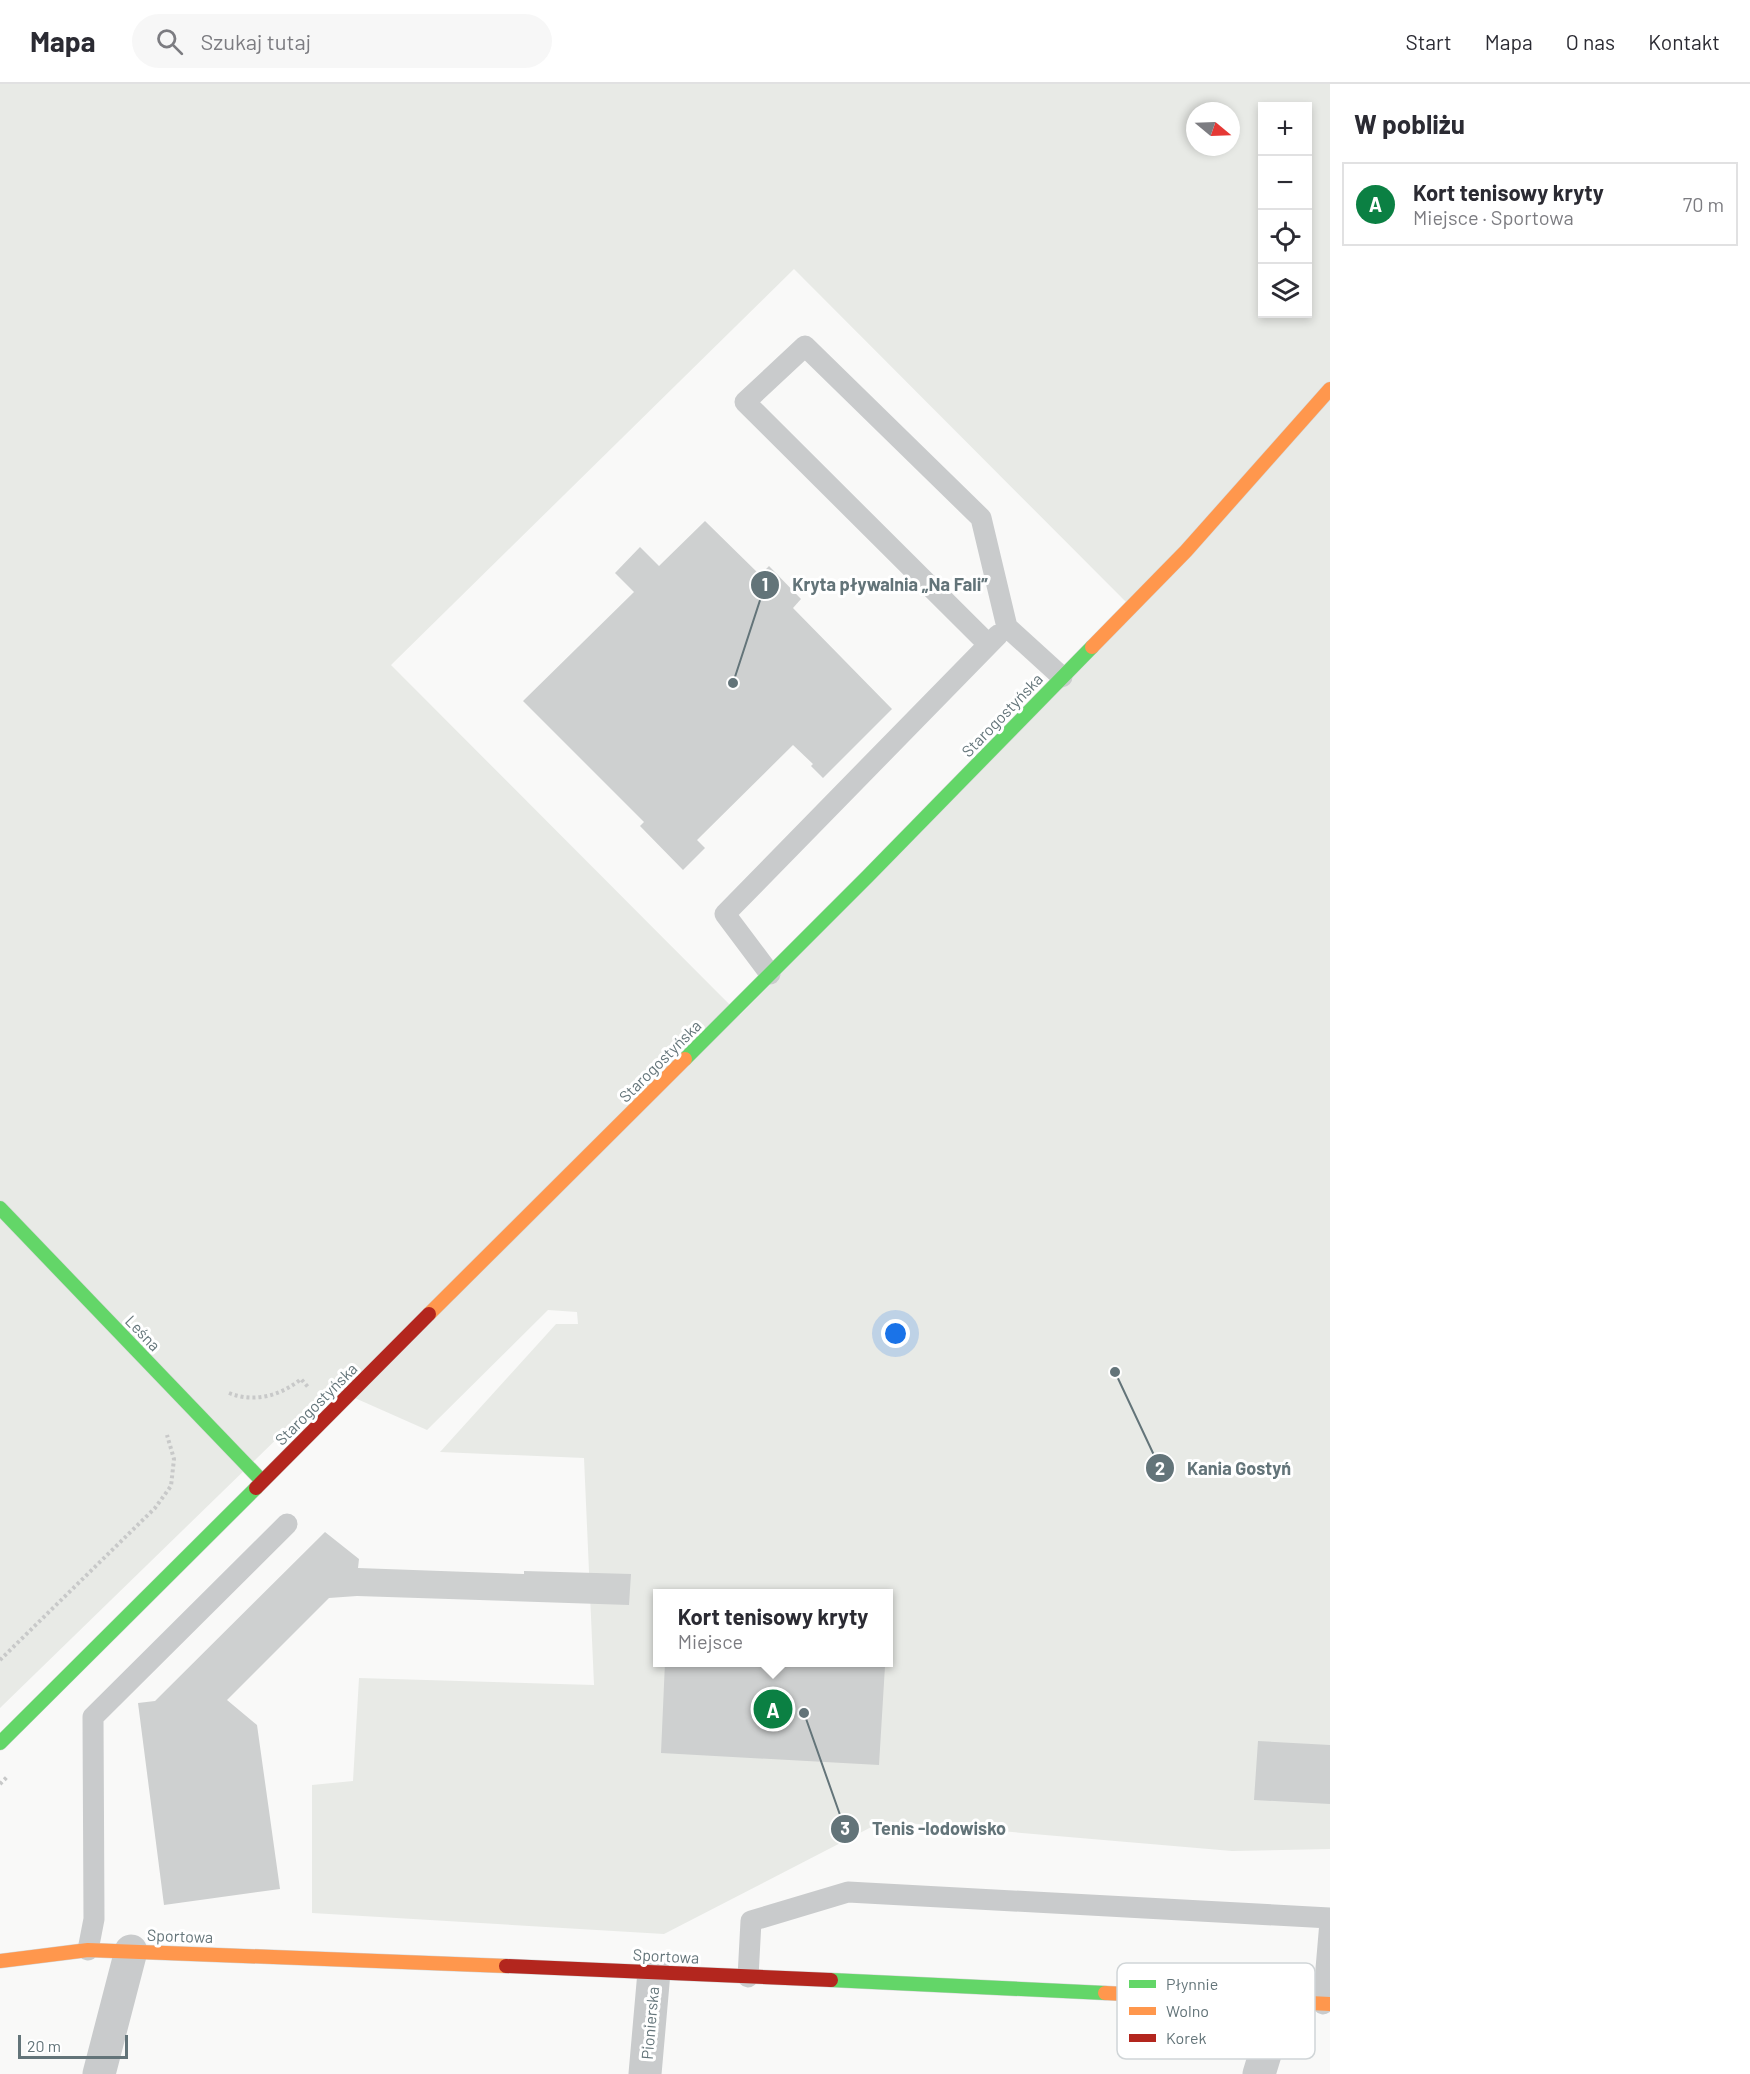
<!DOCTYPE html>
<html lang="pl">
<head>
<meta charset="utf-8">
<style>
  body { margin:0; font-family:Barlow,sans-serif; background:#f7f7f7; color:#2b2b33 }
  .controls { position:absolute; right:18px; top:18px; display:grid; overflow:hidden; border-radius:0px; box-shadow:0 3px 9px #0003 }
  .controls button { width:54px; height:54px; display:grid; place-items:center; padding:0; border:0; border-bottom:2px solid #e1e1e2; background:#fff; color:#2b2b33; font:30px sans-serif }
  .compass { position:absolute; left:1186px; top:18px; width:54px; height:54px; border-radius:50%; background:#fff; box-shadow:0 3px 9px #0003; rotate:109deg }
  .scale { position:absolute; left:18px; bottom:15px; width:110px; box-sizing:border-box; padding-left:6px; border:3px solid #637479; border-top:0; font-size:16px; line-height:21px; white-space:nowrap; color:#637479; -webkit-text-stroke:4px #fff; paint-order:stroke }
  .you { position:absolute; left:896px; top:1250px; width:21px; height:21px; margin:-15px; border:4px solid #fff; border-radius:50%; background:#1a73e8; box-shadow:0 0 0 9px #1a73e833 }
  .badge { display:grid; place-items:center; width:39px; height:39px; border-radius:50%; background:#0b8043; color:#fff; font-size:20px; font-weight:700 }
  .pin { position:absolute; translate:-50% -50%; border:3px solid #fff; box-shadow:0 2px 6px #0006 }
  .popup { position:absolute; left:653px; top:1505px; width:240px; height:78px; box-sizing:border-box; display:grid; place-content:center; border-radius:0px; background:#fff; filter:drop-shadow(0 2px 4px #0005); font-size:20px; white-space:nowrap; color:#7c7c81 }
  .popup b { font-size:22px; color:#2b2b33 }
  .popup::after { content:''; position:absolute; left:50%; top:100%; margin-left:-12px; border:12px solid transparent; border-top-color:#fff }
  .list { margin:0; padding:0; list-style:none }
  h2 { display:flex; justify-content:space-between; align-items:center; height:78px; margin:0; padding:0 24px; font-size:26px }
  h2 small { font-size:20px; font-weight:400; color:#7c7c81 }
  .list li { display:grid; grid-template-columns:39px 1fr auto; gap:18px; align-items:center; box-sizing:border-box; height:84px; margin:0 12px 12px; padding:0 12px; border:2px solid #e1e1e2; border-radius:0px }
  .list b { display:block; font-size:22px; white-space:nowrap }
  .list p { margin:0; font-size:20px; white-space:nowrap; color:#7c7c81 }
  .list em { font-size:20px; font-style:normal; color:#7c7c81 }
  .icon { flex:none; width:33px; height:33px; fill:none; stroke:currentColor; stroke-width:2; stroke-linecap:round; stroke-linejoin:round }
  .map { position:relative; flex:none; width:1330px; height:1990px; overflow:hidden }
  header { display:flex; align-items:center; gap:36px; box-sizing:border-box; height:84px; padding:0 30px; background:#fff; border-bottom:2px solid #e1e1e2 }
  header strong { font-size:28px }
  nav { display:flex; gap:33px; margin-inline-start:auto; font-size:21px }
  .search { width:420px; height:54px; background:#f7f7f7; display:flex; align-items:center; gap:15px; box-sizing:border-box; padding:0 21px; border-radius:33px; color:#7c7c81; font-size:22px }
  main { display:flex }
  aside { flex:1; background:#fff }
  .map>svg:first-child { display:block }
  .green { fill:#e8eae6; fill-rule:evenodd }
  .building { fill:#ced0d0 }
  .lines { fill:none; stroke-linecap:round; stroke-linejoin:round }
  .fast-casing { stroke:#d3d5d5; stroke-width:15 }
  .slow-casing { stroke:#d3d5d5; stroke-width:15 }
  .jam-casing { stroke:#d3d5d5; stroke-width:15 }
  .path { stroke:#c8c9c9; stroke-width:4; stroke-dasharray:3 3; stroke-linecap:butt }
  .lane { stroke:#c9cbcc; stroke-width:21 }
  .street { stroke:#c9cbcc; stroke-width:33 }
  .fast { stroke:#63d668; stroke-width:14 }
  .slow { stroke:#ff974d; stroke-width:14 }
  .jam { stroke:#b3261e; stroke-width:14 }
  .labels { text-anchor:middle; stroke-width:6; stroke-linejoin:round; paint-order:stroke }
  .street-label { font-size:16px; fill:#637479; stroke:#fff }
  .key { fill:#fff; stroke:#d0d5d7; stroke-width:1.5 }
  .key-label { font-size:16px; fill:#637479 }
  .leader { fill:none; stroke:#637479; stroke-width:2 }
  .callout-dot { fill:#637479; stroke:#fff; stroke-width:2 }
  .mark-label { font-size:18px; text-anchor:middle; font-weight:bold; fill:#fff }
  .callout-label { font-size:18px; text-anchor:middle; font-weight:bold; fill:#637479; stroke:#fff; stroke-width:6; stroke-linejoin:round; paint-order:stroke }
</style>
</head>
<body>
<header>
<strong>Mapa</strong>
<div class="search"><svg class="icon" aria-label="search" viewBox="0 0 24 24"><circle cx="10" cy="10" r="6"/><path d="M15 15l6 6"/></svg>Szukaj tutaj</div>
<nav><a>Start</a><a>Mapa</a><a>O nas</a><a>Kontakt</a></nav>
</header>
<main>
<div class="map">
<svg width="1330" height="1990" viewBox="0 0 1330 1990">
  <rect width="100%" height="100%" fill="#f9f9f8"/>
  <path class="green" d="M0,0H1330V1765L1232,1767L883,1737L664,1850L312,1829V1701L353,1697L359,1594L594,1601L584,1374L440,1368L556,1240H578L577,1228L548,1226L427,1346L330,1303L0,1624ZM1262,22H1308V230H1262ZM1195,27H1231V63H1195ZM794,185L1135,527L740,931L391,581ZM658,1510H888V1578H658Z"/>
  <path class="building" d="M705,437L760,491L769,482L801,515L793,524L892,625L823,694L811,682L813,680L793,661L697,756L705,764L683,786L640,742L644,738L523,617L634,508L615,489L640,463L659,482Z
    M325,1448L359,1475L358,1484L524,1490V1487L631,1490L629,1521L357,1512L329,1514L227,1616L257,1641L280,1805L164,1821L138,1619L155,1617Z
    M665,1578H828L885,1582L879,1681L661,1669Z
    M1258,1657L1330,1661V1720L1254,1716Z"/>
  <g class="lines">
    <g class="fast-casing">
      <path id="fast" d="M685,975L868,792L1092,563
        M0,1124L262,1397
        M0,1659L256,1404
        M831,1896L1105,1909"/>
    </g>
    <g class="slow-casing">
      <path id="slow" d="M1092,563L1186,467L1330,305
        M429,1230L685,975
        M0,1877L88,1866L506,1882
        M1105,1909L1330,1920"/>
    </g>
    <g class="jam-casing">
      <path id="jam" d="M256,1404L429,1230
        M506,1882L831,1896"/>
    </g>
    <path class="path" d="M229,1309C254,1319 280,1312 301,1295L308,1303
      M0,1576L155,1424L171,1402L174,1375L167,1351
      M0,1700L7,1693"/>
    <path class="lane" d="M988,560L745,318L805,262L981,434L1007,543L1062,593
      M770,890L725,830L998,551
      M88,1866L94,1835L93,1633L287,1440
      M748,1893L751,1837L848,1808L1330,1834
      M1323,1920L1330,1838"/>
    <path class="street" d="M99,1990L131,1867
      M645,1990L654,1888
      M1259,1990L1281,1918"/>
    <use href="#fast" class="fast"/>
    <use href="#slow" class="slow"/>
    <use href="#jam" class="jam"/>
  </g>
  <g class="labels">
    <g class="street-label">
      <text transform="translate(1002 631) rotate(-46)" y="6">Starogostyńska</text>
      <text transform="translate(660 977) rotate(-45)" y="6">Starogostyńska</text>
      <text transform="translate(143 1249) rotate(46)" y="6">Leśna</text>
      <text transform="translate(316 1320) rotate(-45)" y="6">Starogostyńska</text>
      <text transform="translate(180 1852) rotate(2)" y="6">Sportowa</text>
      <text transform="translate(666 1872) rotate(3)" y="6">Sportowa</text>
      <text transform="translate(650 1939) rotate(-85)" y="6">Pionierska</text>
    </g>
  </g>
  <rect x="1117" y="1879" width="198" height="96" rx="9" class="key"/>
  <rect x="1129" y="1896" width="27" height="8" fill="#63d668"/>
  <rect x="1129" y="1923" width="27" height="8" fill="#ff974d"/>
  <rect x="1129" y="1950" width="27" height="8" fill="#b3261e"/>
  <g class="key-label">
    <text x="1166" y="1906">Płynnie</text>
    <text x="1166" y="1933">Wolno</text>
    <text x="1166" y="1960">Korek</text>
  </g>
  <path class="leader" d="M733 599L765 501M1115 1288L1160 1384M804 1629L845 1745"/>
  <g class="callout-dot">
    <circle cx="733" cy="599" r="6"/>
    <circle cx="1115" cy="1288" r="6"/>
    <circle cx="804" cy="1629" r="6"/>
    <circle cx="765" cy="501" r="15"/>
    <circle cx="1160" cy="1384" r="15"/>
    <circle cx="845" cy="1745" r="15"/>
  </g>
  <g class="mark-label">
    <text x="765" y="507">1</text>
    <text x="1160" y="1391">2</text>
    <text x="845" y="1751">3</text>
  </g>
  <g class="callout-label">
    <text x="890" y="507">Kryta pływalnia „Na Fali”</text>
    <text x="1239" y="1391">Kania Gostyń</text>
    <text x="939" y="1751">Tenis -lodowisko</text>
  </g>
</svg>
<div class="controls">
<button>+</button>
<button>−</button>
<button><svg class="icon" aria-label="locate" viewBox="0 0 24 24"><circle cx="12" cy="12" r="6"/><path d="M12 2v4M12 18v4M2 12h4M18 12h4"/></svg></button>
<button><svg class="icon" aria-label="layers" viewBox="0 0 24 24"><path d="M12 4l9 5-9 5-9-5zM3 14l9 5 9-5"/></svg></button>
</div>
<svg class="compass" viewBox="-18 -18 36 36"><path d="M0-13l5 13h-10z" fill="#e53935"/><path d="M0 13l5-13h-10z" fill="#7c7c81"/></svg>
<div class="scale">20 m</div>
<div class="you"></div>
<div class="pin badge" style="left:773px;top:1625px">A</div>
<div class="popup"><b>Kort tenisowy kryty</b>Miejsce</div>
</div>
<aside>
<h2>W pobliżu<small></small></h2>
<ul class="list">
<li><span class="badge">A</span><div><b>Kort tenisowy kryty</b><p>Miejsce · Sportowa</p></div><em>70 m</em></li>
</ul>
</aside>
</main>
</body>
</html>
